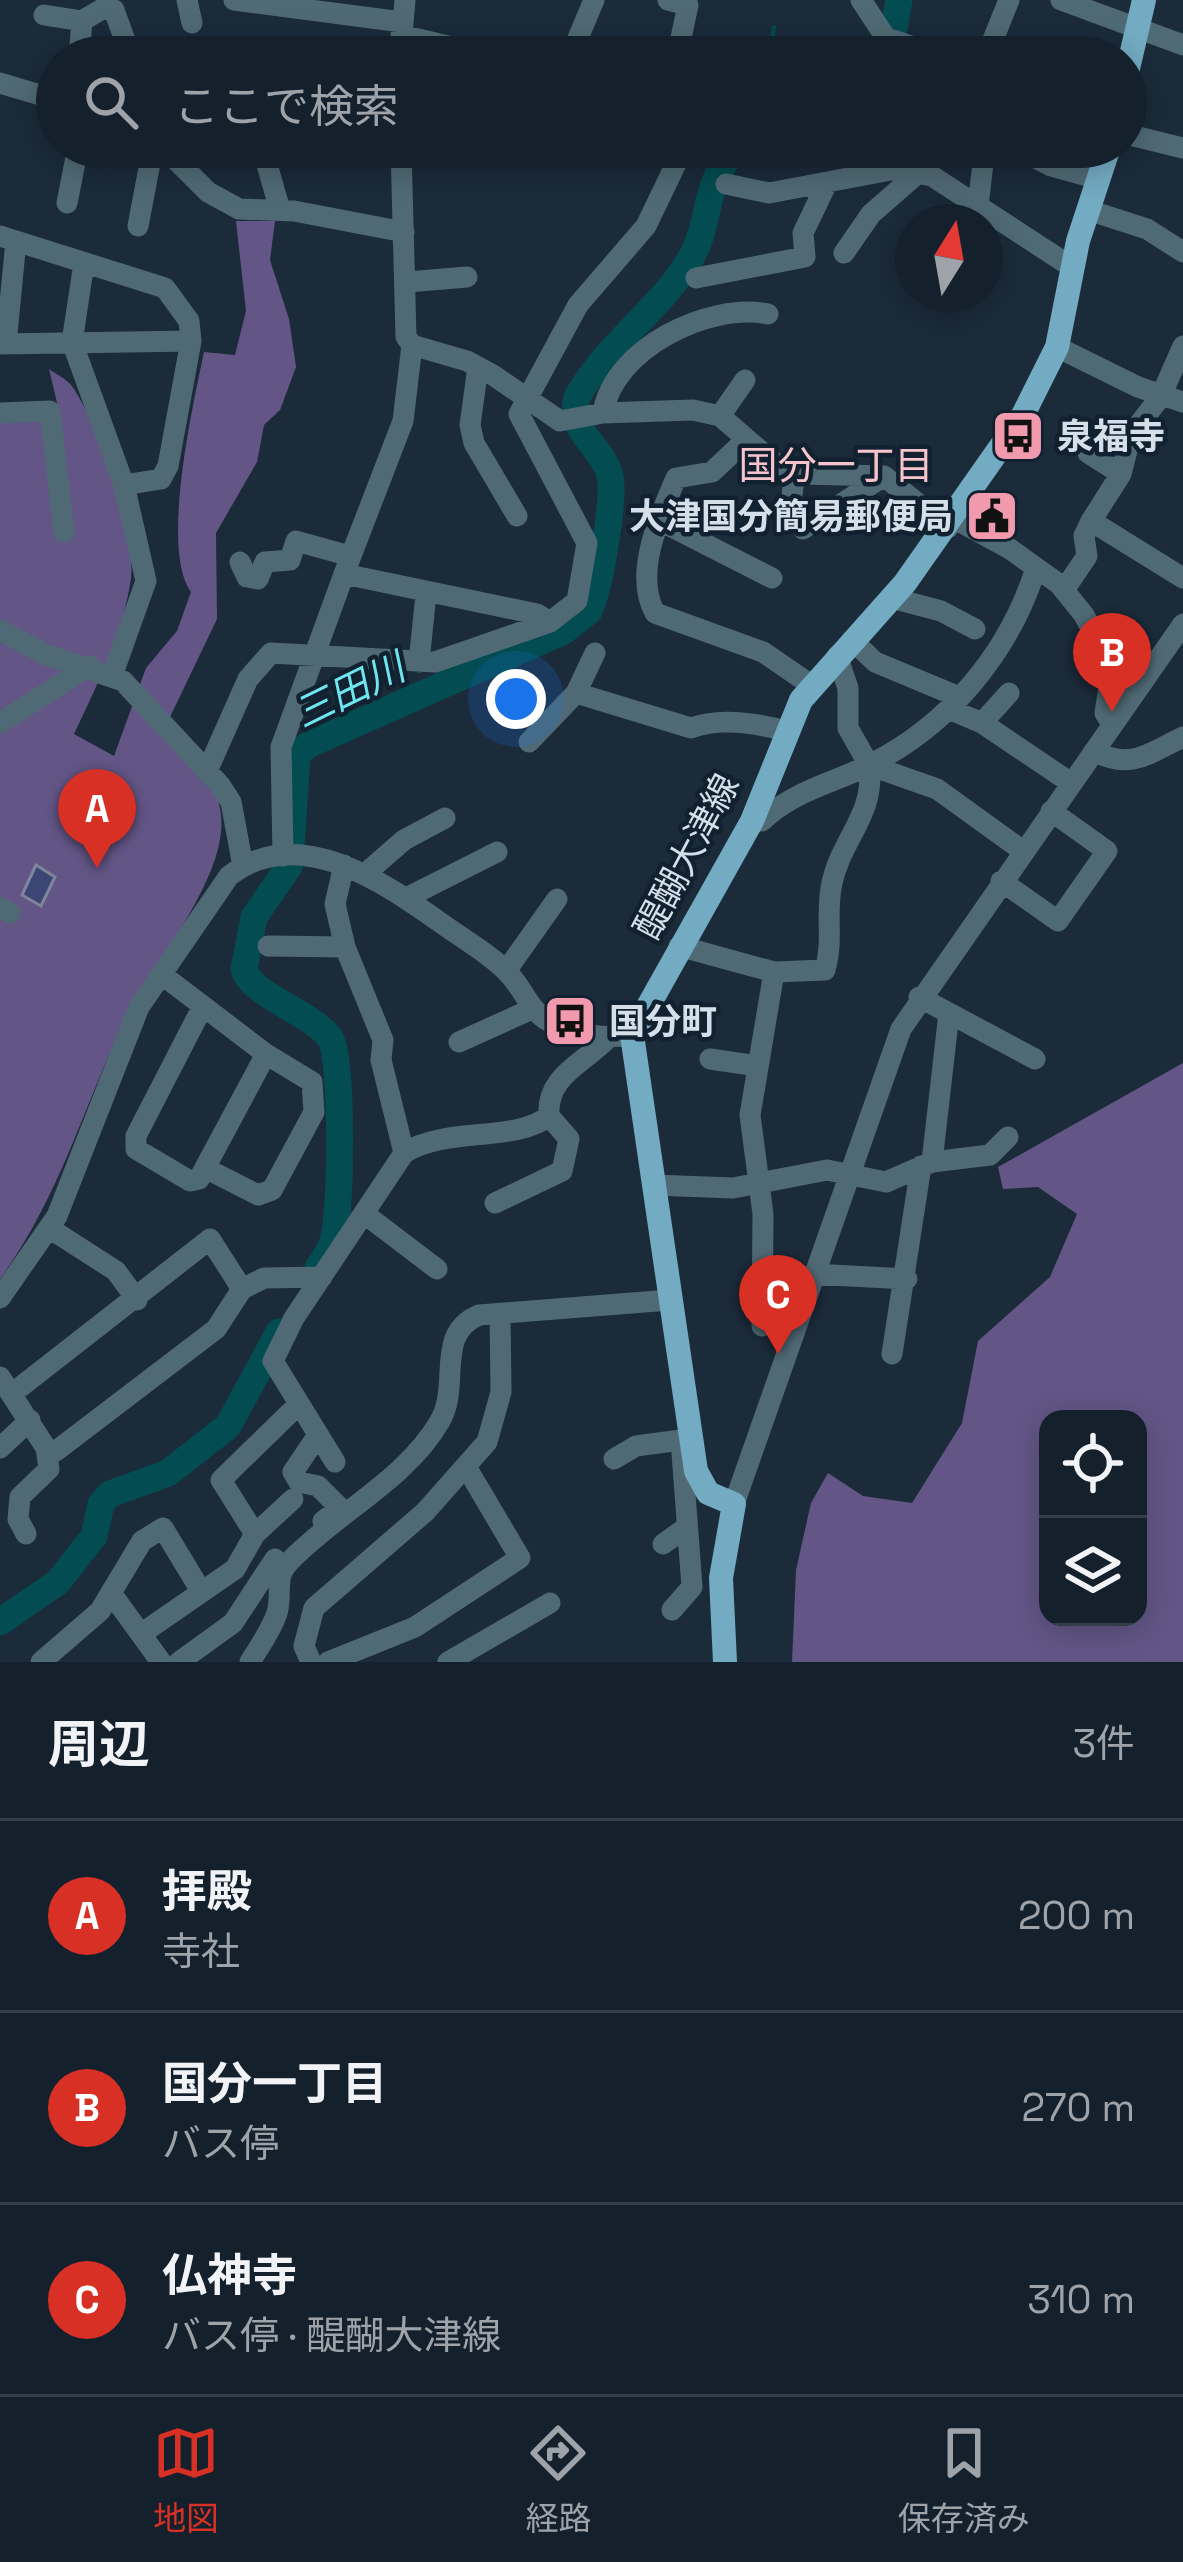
<!DOCTYPE html>
<html lang="ja">
<head>
<meta charset="utf-8">
<style>
  body { margin:0; font-family:"Space Grotesk","Noto Sans JP",sans-serif; background:#212d38; color:#f1f3f6 }
  .controls { position:absolute; right:36px; bottom:36px; display:grid; overflow:hidden; border-radius:24px; box-shadow:0 6px 30px #0003 }
  .controls button { width:108px; height:108px; display:grid; place-items:center; padding:0; border:0; border-bottom:3px solid #333e48; background:#14202c; color:#f1f3f6; font:60px sans-serif }
  .compass { position:absolute; left:895px; top:204px; width:108px; height:108px; border-radius:50%; background:#14202c; box-shadow:0 6px 30px #0003; rotate:11deg }
  .you { position:absolute; left:516px; top:699px; width:42px; height:42px; margin:-30px; border:9px solid #fff; border-radius:50%; background:#1a73e8; box-shadow:0 0 0 18px #1a73e833 }
  .badge { display:grid; place-items:center; width:78px; height:78px; border-radius:50%; background:#d93025; color:#fff; font-size:39px; font-weight:700 }
  .pin { position:absolute; translate:-50% -99px; filter:drop-shadow(0 3px 6px #0008) }
  .pin::after { content:''; position:absolute; top:63px; width:42px; height:36px; background:inherit; clip-path:polygon(0 0,100% 0,50% 100%) }
  .list { margin:0; padding:0; list-style:none }
  h2 { display:flex; justify-content:space-between; align-items:center; height:156px; margin:0; padding:0 48px; font-size:51px }
  h2 small { font-size:39px; font-weight:400; color:#9da3a9 }
  .list li { display:grid; grid-template-columns:78px 1fr auto; gap:36px; align-items:center; box-sizing:border-box; height:192px; padding:0 48px; border-top:3px solid #333e48 }
  .list b { display:block; font-size:45px; white-space:nowrap }
  .list p { margin:0; font-size:39px; white-space:nowrap; color:#9da3a9 }
  .list em { font-size:39px; font-style:normal; color:#9da3a9 }
  .icon { flex:none; width:66px; height:66px; fill:none; stroke:currentColor; stroke-width:2; stroke-linecap:round; stroke-linejoin:round }
  .map { position:relative; flex:none; width:1183px; height:1662px; overflow:hidden }
  .search { position:absolute; background:#14202c; box-shadow:0 6px 30px #0003; left:36px; right:36px; top:36px; height:132px; display:flex; align-items:center; gap:30px; box-sizing:border-box; padding:0 42px; border-radius:66px; color:#9da3a9; font-size:45px }
  .sheet { height:732px; background:#14202c }
  nav { display:flex; justify-content:space-around; align-items:center; box-sizing:border-box; height:168px; border-top:3px solid #333e48; background:#14202c; font-size:33px; color:#9da3a9 }
  nav a { display:grid; justify-items:center; gap:6px }
  nav .on { color:#d93025 }
  .map>svg:first-child { display:block }
  .forest { fill:#635687; fill-rule:evenodd }
  .lines { fill:none; stroke-linecap:round; stroke-linejoin:round }
  .stream { stroke:#034c51; stroke-width:4.5 }
  .river { stroke:#034c51; stroke-width:27 }
  .building { fill:#3b4675; stroke:#7e859c; stroke-width:3 }
  .minor { stroke:#506a75; stroke-width:21 }
  .major { stroke:#73abc2; stroke-width:24 }
  .labels { text-anchor:middle; stroke-width:9; stroke-linejoin:round; paint-order:stroke }
  .poi-label { font-size:36px; font-weight:bold; fill:#d5dfea; stroke:#112130; text-anchor:start }
  .street-label { font-size:36px; fill:#d5dfea; stroke:#112130 }
  .neighbourhood-label { font-size:39px; fill:#f7c4ce; stroke:#112130 }
  .water-label { font-size:39px; font-style:italic; fill:#6de6f0; stroke:#112130 }
</style>
</head>
<body>
<div class="map">
<svg width="1183" height="1662" viewBox="0 0 1183 1662">
  <rect width="100%" height="100%" fill="#1b2b3a"/>
  <path class="forest" d="M236,221H275L270,260L289,319L296,367L280,410L264,425L257,462L216,533L217,619L170,717C187,745 218,781 221,815C228,881 146,970 120,1030C80,1118 57,1200 0,1279V419L60,415L49,369C56,374 66,379 71,385C97,418 136,538 131,578C124,630 96,688 74,734L114,756L146,668L177,631L191,592C160,550 193,405 204,352L235,355L246,311Z
    M1183,1063V1662H792L796,1570L811,1503L828,1473L863,1496L912,1503L962,1423L978,1341L1050,1277L1077,1214L1038,1187L1003,1189L998,1167ZM1138,1419V1617H1048V1419Z"/>
  <g class="lines">
    <path class="stream" d="M769,57L774,27
      M711,179L726,147"/>
    <path class="river" d="M878,57L894,29L899,0
      M753,147L778,154L830,147
      M318,1268C322,1261 329,1252 332,1244C342,1220 343,1056 330,1038C311,1012 250,995 244,969L254,917L290,865L297,755L308,745L562,632L589,611C599,590 617,493 609,472C599,443 568,432 577,397C605,347 657,311 686,266C715,222 698,192 736,147
      M0,1622L58,1582L94,1536L101,1504L110,1494L168,1473L228,1426L279,1332"/>
  </g>
  <path class="building" d="M36,865L55,877L41,906L22,895Z"/>
  <g class="lines">
    <path class="minor" d="M187,0L192,23
      M234,0L402,22
      M668,0L688,5L677,57
      M861,0L884,35
      M1061,0L1183,45
      M44,15L82,21L102,9L114,10L131,57
      M401,35L495,57
      M893,40L942,57
      M79,57L82,21
      M400,57L405,0
      M570,57L594,0
      M986,57L1009,0
      M0,83L57,100
      M1126,134L1183,148
      M163,147L208,192L239,209L294,211L404,232
      M262,147L280,210
      M401,147L406,337L412,345L467,361L493,375L560,421L603,413L693,410L720,416L776,464L802,474L884,476L948,528
      M1015,147L1051,166L1098,179
      M726,184L769,193L896,169L932,176L1064,262L1074,263
      M67,203L78,147
      M978,206L983,163L992,147
      M1088,210L1147,229L1183,252
      M138,226L153,147
      M0,236L165,288L189,321L191,341L168,466L161,479L124,485
      M844,253L871,214L919,172
      M84,263L72,342L124,485L146,581L112,676
      M696,278L805,257L803,233L826,185
      M407,282L467,277
      M0,344L191,341
      M6,344L16,241
      M1057,347L1138,387L1183,402
      M478,367L470,425L474,443L517,516
      M0,413L50,411L64,532
      M603,413C613,349 708,302 768,314
      M720,416L745,380
      M747,439L712,472L676,478C660,516 633,573 655,613L763,652L811,685
      M1088,453L1121,474
      M791,503L795,471
      M955,519L1010,549L1059,584L1084,615L1112,667L1105,713L1112,724
      M660,521L772,578
      M1091,521L1183,578
      M803,529L884,476
      M240,562L247,577L258,579L265,562L290,560L296,541L350,556
      M344,574L403,421L412,345
      M1064,590L1087,556L1084,536L1091,521L1121,474L1131,435L1161,396L1183,346
      M892,598L941,611L975,629
      M0,630L44,654L123,681L220,785L231,802L243,866
      M852,640L875,662L959,697
      M595,653L576,693L691,728C720,717 756,723 786,731
      M837,656L848,688V728L869,765L937,789L1023,851
      M419,662L426,594
      M949,709L982,723L1009,693
      M0,723L89,666
      M982,723L1071,783
      M529,742L576,693
      M1094,751C1131,771 1149,753 1183,737
      M208,769L248,679L271,653L435,662L550,622L577,601L587,543L519,414L578,305L646,226L684,147
      M752,821H762C793,791 831,784 869,765C948,726 1008,654 1035,571
      M283,856L281,747L344,574L537,614L550,622
      M344,865L335,904L345,947L383,1040L381,1060L404,1153
      M366,873L404,840L445,818
      M1001,881L1058,921L1107,851L1051,811
      M406,898L497,852
      M0,908L10,913
      M268,946L345,947
      M679,946L774,972L825,970C834,940 825,913 832,883C841,839 876,814 869,765
      M506,971L557,899
      M161,974L266,1054L312,1082L314,1112L272,1190L258,1195L205,1168
      M919,997L1035,1059
      M203,1006L136,1136V1149L190,1181L199,1179L266,1054
      M459,1042L532,1009
      M710,1059L758,1066
      M932,1162L949,1013
      M653,1185L733,1188L827,1170L886,1182L932,1162L990,1155L1008,1137
      M495,1203L562,1171L569,1139L549,1116C546,1076 583,1064 607,1039
      M366,1215L437,1269
      M49,1228L116,1271L137,1300
      M813,1274L907,1279
      M0,1298L57,1216L139,1007L229,876C298,822 383,882 441,923C463,939 490,954 508,973C524,989 529,1011 550,1022C574,1035 606,1039 632,1035
      M762,1326L763,1214L750,1115L774,972
      M892,1354L921,1166
      M0,1377L46,1448L56,1451L216,1329L242,1289L264,1278L322,1277
      M14,1392L210,1239L242,1289
      M316,1438L293,1472L299,1482L318,1486L340,1508L323,1521
      M0,1448L30,1420
      M614,1459L636,1446L681,1440
      M335,1462L273,1361L294,1318L404,1153C447,1126 515,1143 549,1116
      M734,1504L901,1029L1183,624
      M26,1534L18,1519L20,1497L49,1469L46,1448
      M255,1534L221,1480L298,1405
      M663,1544L687,1527
      M111,1593L161,1662
      M672,1610L692,1587L681,1440L690,1439
      M141,1634L235,1569L255,1534L293,1499
      M41,1662L100,1611L142,1541L163,1528L201,1591
      M179,1662L233,1623L275,1559
      M250,1662C259,1647 272,1629 277,1613C283,1593 273,1578 290,1561C336,1513 406,1480 440,1421C461,1385 434,1334 479,1315L670,1300
      M311,1662L304,1646L314,1608L425,1512L487,1442L501,1392L500,1314
      M328,1662L415,1627L520,1558L468,1470
      M448,1662L550,1603"/>
    <path class="major" d="M1126,77L1144,0
      M725,1662L721,1578L734,1504L708,1493L696,1471L632,1035L752,821L801,700L905,583L1023,415L1057,347L1078,241L1109,147"/>
  </g>
  <defs>
    <g id="bus-square" transform="scale(2.7)"><rect x="-9" y="-9" width="18" height="18" rx="4" fill="#f29aad" stroke="#112130"/><path d="M-5-6H5V4H4V6H2V4H-2V6H-4V4H-5ZM-3.5-4V0h7V-4ZM-3.5 1.2v1.5H-2V1.2ZM2 1.2v1.5H3.5V1.2Z" fill="#111"/></g>
    <g id="civic-square" transform="scale(2.7)"><rect x="-9" y="-9" width="18" height="18" rx="4" fill="#f29aad" stroke="#112130"/><path d="M-.6-6.5H3V-4.5H.6V-3L4-1V1h2V6H-6V1h2V-1L-.6-3ZM-1.2 2.5V6h2.4V2.5Z" fill="#111"/></g>
  </defs>
  <g fill-rule="evenodd">
    <use href="#bus-square" x="1018" y="436"/>
    <use href="#civic-square" x="992" y="516"/>
    <use href="#bus-square" x="570" y="1021"/>
  </g>
  <g class="labels">
    <g class="poi-label">
      <text x="1057" y="449">泉福寺</text>
      <text x="953" y="529" text-anchor="end">大津国分簡易郵便局</text>
      <text x="609" y="1034">国分町</text>
    </g>
    <g class="street-label">
      <text transform="translate(686 856) rotate(-62)" y="13">醍醐大津線</text>
    </g>
    <g class="neighbourhood-label">
      <text x="836" y="479">国分一丁目</text>
    </g>
    <g class="water-label">
      <text transform="translate(349 690) rotate(-26)" y="14">三田川</text>
    </g>
  </g>
</svg>
<div class="controls">
<button><svg class="icon" aria-label="locate" viewBox="0 0 24 24"><circle cx="12" cy="12" r="6"/><path d="M12 2v4M12 18v4M2 12h4M18 12h4"/></svg></button>
<button><svg class="icon" aria-label="layers" viewBox="0 0 24 24"><path d="M12 4l9 5-9 5-9-5zM3 14l9 5 9-5"/></svg></button>
</div>
<svg class="compass" viewBox="-18 -18 36 36"><path d="M0-13l5 13h-10z" fill="#e53935"/><path d="M0 13l5-13h-10z" fill="#9da3a9"/></svg>
<div class="you"></div>
<div class="pin badge" style="left:97px;top:868px">A</div>
<div class="pin badge" style="left:1112px;top:712px">B</div>
<div class="pin badge" style="left:778px;top:1354px">C</div>
<div class="search"><svg class="icon" aria-label="search" viewBox="0 0 24 24"><circle cx="10" cy="10" r="6"/><path d="M15 15l6 6"/></svg>ここで検索</div>
</div>
<section class="sheet">
<h2>周辺<small>3件</small></h2>
<ul class="list">
<li><span class="badge">A</span><div><b>拝殿</b><p>寺社</p></div><em>200 m</em></li>
<li><span class="badge">B</span><div><b>国分一丁目</b><p>バス停</p></div><em>270 m</em></li>
<li><span class="badge">C</span><div><b>仏神寺</b><p>バス停 · 醍醐大津線</p></div><em>310 m</em></li>
</ul>
</section>
<nav>
<a class="on"><svg class="icon" aria-label="map" viewBox="0 0 24 24"><path d="M3 6l6-2 6 2 6-2v14l-6 2-6-2-6 2zM9 4v14M15 6v14"/></svg>地図</a>
<a><svg class="icon" aria-label="directions" viewBox="0 0 24 24"><path d="M12 3l9 9-9 9-9-9zM9 14v-3h6M13 9l2 2-2 2"/></svg>経路</a>
<a><svg class="icon" aria-label="saved" viewBox="0 0 24 24"><path d="M7 4h10v16l-5-4-5 4z"/></svg>保存済み</a>
</nav>
</body>
</html>
